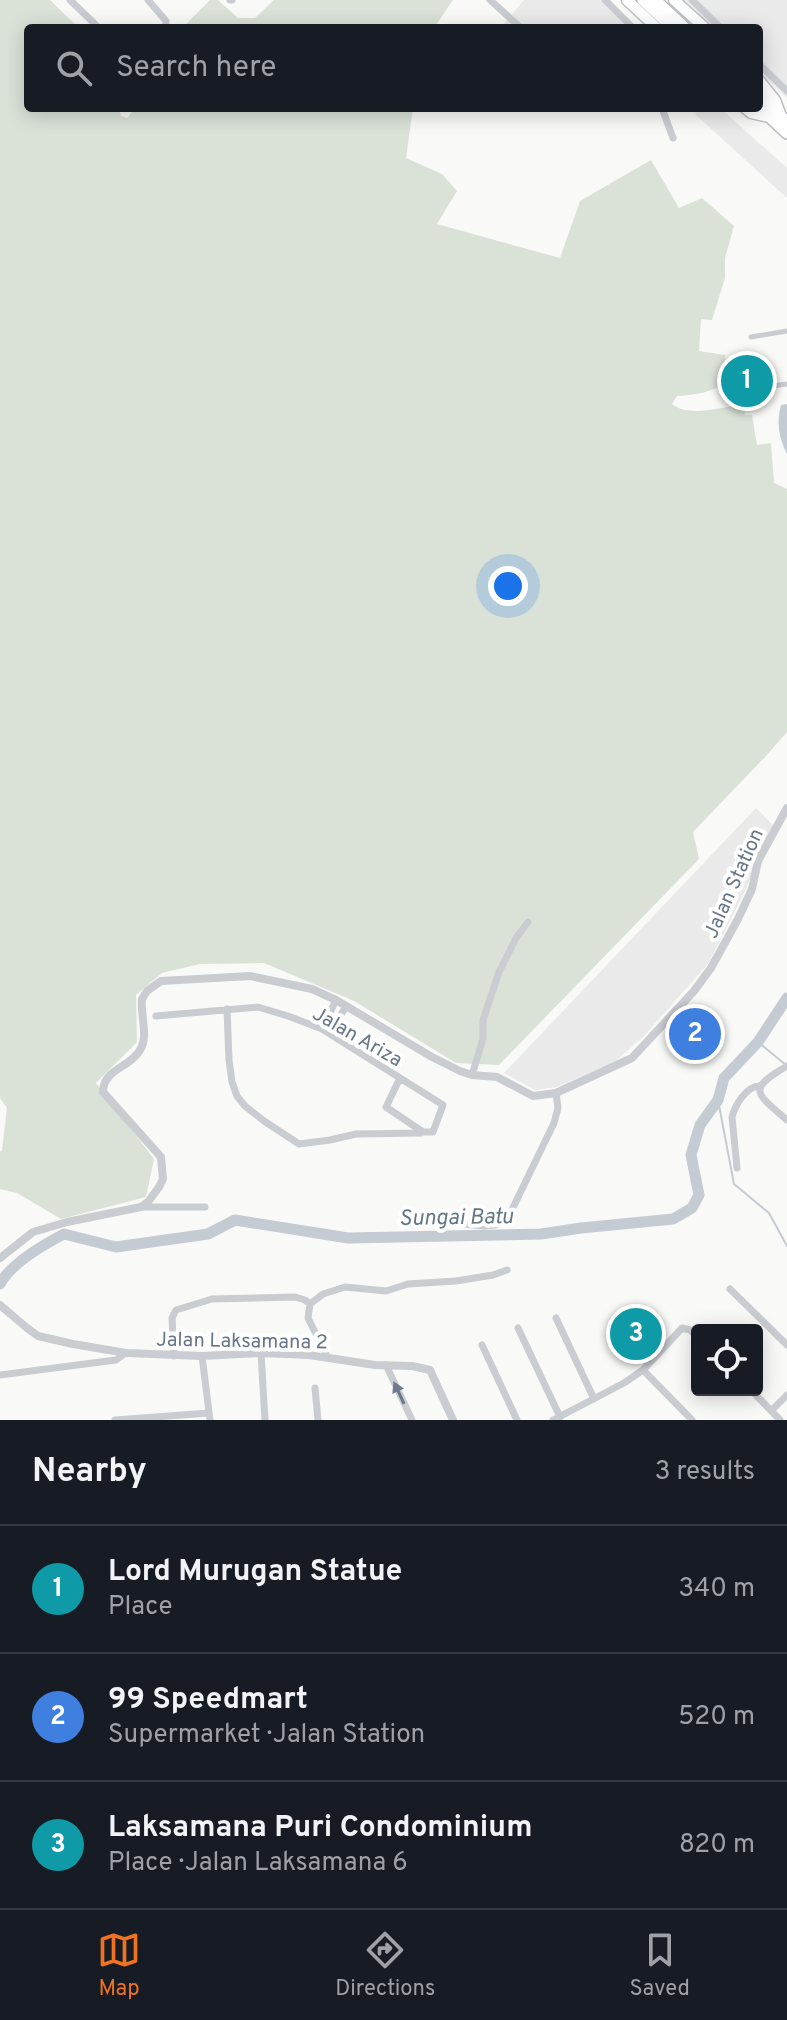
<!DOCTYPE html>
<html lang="en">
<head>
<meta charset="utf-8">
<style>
  body { margin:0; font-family:Overpass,sans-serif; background:#242831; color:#f1f3f6 }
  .controls { position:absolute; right:24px; bottom:24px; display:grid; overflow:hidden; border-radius:8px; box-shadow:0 4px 20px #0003 }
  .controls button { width:72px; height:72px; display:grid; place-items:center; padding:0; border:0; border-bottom:2px solid #363941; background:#171b24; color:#f1f3f6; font:40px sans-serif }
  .you { position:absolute; left:508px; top:586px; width:28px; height:28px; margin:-20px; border:6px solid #fff; border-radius:50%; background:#1a73e8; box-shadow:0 0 0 12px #1a73e833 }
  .badge { display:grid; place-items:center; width:52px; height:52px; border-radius:50%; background:#ee7222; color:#fff; font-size:26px; font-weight:700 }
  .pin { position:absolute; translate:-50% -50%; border:4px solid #fff; box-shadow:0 2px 8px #0006 }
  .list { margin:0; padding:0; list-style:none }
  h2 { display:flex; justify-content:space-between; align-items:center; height:104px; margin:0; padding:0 32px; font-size:34px }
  h2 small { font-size:26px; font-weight:400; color:#9ea1a6 }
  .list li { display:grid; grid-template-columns:52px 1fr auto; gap:24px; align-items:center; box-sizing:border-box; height:128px; padding:0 32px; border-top:2px solid #363941 }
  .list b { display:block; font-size:30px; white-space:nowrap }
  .list p { margin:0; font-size:26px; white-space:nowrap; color:#9ea1a6 }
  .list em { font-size:26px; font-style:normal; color:#9ea1a6 }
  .icon { flex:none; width:44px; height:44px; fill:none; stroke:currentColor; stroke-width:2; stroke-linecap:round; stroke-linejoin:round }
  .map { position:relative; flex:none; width:787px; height:1420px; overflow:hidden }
  .search { position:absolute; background:#171b24; box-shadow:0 4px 20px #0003; left:24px; right:24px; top:24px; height:88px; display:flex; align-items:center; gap:20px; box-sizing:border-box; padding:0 28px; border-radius:8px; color:#9ea1a6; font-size:30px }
  .sheet { height:488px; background:#171b24 }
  nav { display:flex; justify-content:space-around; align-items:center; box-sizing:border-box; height:112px; border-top:2px solid #363941; background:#171b24; font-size:22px; color:#9ea1a6 }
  nav a { display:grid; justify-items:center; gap:4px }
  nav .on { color:#ee7222 }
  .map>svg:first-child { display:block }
  .built { fill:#eaeaea }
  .green { fill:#dae2d8 }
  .water { fill:#c4cbd2 }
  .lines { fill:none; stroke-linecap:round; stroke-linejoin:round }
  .stream { stroke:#c4cbd2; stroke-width:2 }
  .river { stroke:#c4cbd2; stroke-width:11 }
  .primary-casing { stroke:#bcbfc4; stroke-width:13 }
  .trunk-casing { stroke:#bbbec2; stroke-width:14 }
  .pedestrian { stroke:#c9ccd0; stroke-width:5 }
  .minor { stroke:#c9ccd0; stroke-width:7 }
  .tertiary { stroke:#c9ccd0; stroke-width:8 }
  .primary { stroke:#fff; stroke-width:10 }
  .trunk { stroke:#fff; stroke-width:11 }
  .oneway { fill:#6c798e }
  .labels { text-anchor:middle; stroke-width:8; stroke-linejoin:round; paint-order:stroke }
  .street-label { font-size:20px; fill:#67758a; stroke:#fff }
  .water-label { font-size:22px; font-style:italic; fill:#637684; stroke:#fff }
</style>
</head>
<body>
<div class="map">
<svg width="787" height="1420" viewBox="0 0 787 1420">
  <rect width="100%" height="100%" fill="#f9f9f7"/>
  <path class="built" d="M524,0H600L628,28H500Z
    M684,0H787V98L759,71V28H714Z
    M700,108H720L787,168V198L695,114Z
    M756,808L773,825L745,891L708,964L643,1037L616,1061L557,1087L535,1090L504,1073Z"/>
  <path class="green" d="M0,0H50L79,28H28V108H119L121,116L127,118L135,108H413L406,158L442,174L457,191L437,224L560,258L580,201L651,160L679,208L702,198L734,226L725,258V278L712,320L701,319L699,351L725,355L728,382C711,392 697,395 677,396L672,404C689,418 722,407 743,404L745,415H752L757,445L771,443L774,483L787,489V732L765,757L693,832L699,859L499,1065L456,1063L354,1001L264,963L200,964L162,973L136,995L137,1042L96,1083L154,1159L146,1197L61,1219L17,1193L0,1189V1152L2,1150L7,1108L0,1098Z
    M210,0H218L238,18H255L274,0H453L434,28H182Z"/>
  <path class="water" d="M787,404V454C779,439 776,421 781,405Z"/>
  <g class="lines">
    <path class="stream" d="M758,1042L786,1065
      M718,1100L734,1184L769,1213L787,1246"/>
    <path class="river" d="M0,1284C11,1263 43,1245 64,1234L116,1247L208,1234L235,1220L348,1238L541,1234L581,1228L673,1219L692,1208L699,1195L691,1155L700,1125L718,1100L724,1078L758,1042L787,998"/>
    <g class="primary-casing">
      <path id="primary" d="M627,0L657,28
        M674,0L705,28
        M759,80L775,100L781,116
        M745,108L751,113L769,117"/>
    </g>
    <g class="trunk-casing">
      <path id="trunk" d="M643,0L673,28
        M655,0L685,28
        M759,96L787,122
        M759,107L787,133"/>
    </g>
    <path class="pedestrian" d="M751,337L787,331
      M759,388L787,384"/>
    <path class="minor" d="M70,0L99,28
      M148,0L166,21L165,28
      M230,0H232
      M490,0L521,28
      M605,0L633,28
      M692,0L721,28
      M759,64L787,91
      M662,108L673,138
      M227,1009L229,1060L232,1082L237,1096L245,1106L264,1121L299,1144L330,1140L356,1134L421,1133
      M156,1016L258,1007L288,1016L322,1029L443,1105L433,1132H423L386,1107L400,1078
      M322,1029L336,1000
      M330,1034L346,1006
      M787,1066C746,1090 756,1093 787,1120
      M472,1075L483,1039V1020L499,972L516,938L528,922
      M737,1168L732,1117C735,1105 746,1087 759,1086
      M141,1207H205
      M410,1219L484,1226L495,1225L507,1220L554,1123L558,1108L556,1093
      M730,1289L787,1345
      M310,1304L323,1294L345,1287L386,1291L408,1284L456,1281L493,1275L507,1270
      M556,1318L594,1399
      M518,1328L560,1417
      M482,1345L517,1420
      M261,1353L265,1420
      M174,1356L172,1318L176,1310L212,1299L295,1297L305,1300L310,1304L308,1318L327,1356
      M202,1356L210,1420
      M386,1365L412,1420
      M643,1370L692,1420
      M0,1375L116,1360L126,1353
      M315,1388L318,1420
      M751,1390L780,1420
      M771,1411L787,1395
      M115,1420L209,1413
      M553,1420L624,1383L643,1370L682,1328L690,1330L697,1336"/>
    <path class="tertiary" d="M0,1258L33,1232L67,1222L141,1207L148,1202L159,1187L163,1179L161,1157L103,1092C103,1069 130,1068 140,1050C149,1036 140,1015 142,999L147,991L161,981L250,976L312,989L336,1000L432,1057L460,1071L472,1075L497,1077L533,1096L556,1093L632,1058L694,991L711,968L738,919L752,889L758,861L787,808
      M0,1305L27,1328L38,1336L73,1344L126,1353L202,1356L261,1353L309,1355L375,1365L412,1366L430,1370L453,1420"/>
    <use href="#primary" class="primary"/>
    <use href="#trunk" class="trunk"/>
  </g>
  <defs><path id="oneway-solid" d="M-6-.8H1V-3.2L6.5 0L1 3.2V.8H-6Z" transform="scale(2)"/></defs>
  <use class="oneway" href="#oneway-solid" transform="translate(399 1393) rotate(-115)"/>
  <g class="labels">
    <g class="street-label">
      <text transform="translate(733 883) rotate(-66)" y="7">Jalan Station</text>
      <text transform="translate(358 1036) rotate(30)" y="7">Jalan Ariza</text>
      <text transform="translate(242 1340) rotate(1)" y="7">Jalan Laksamana 2</text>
    </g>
    <g class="water-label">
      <text transform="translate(456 1216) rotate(-1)" y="8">Sungai Batu</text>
    </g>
  </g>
</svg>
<div class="controls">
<button><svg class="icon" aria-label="locate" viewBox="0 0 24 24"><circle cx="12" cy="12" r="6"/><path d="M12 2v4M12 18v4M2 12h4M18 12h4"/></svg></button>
</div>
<div class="you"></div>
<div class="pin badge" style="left:747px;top:381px;background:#0f9aa8">1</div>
<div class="pin badge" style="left:695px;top:1034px;background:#3f7fe0">2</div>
<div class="pin badge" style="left:636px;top:1334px;background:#0f9aa8">3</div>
<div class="search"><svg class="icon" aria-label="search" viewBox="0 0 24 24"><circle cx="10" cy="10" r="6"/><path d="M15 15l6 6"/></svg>Search here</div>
</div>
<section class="sheet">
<h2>Nearby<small>3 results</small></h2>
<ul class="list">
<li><span class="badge" style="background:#0f9aa8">1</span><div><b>Lord Murugan Statue</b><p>Place</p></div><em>340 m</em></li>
<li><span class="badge" style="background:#3f7fe0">2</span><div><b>99 Speedmart</b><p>Supermarket · Jalan Station</p></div><em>520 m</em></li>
<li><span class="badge" style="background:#0f9aa8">3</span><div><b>Laksamana Puri Condominium</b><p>Place · Jalan Laksamana 6</p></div><em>820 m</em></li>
</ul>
</section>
<nav>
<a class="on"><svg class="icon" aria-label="map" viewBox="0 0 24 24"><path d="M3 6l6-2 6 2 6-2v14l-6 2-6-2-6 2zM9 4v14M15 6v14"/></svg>Map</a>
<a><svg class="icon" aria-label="directions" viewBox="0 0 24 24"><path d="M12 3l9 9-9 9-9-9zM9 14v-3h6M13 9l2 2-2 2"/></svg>Directions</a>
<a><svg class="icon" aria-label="saved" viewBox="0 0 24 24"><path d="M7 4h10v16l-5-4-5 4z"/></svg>Saved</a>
</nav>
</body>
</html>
